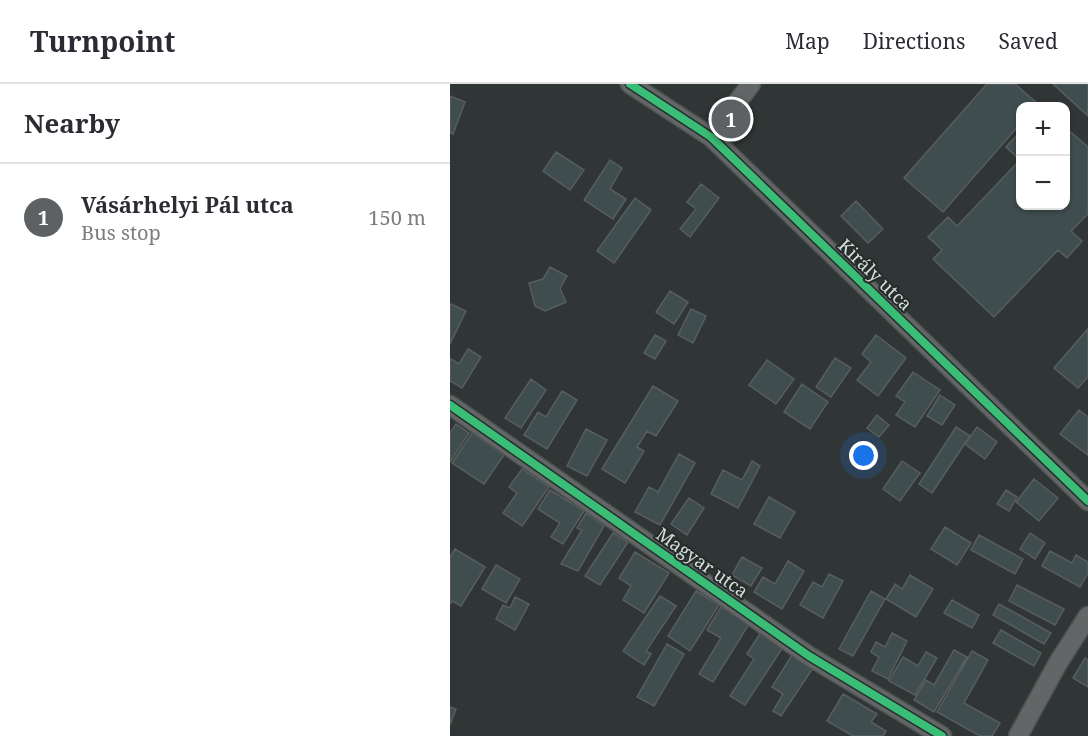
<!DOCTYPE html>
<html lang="en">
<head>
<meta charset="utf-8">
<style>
  body { margin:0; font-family:"Noto Serif",serif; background:#f7f7f7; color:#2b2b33 }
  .controls { position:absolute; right:18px; top:18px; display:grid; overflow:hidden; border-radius:12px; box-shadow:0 2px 4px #0004 }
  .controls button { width:54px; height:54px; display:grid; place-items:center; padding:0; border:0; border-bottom:2px solid #e1e1e2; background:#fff; color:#2b2b33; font:30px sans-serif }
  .you { position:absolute; left:414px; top:372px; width:21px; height:21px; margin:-15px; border:4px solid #fff; border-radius:50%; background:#1a73e8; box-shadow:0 0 0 9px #1a73e833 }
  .badge { display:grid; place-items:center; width:39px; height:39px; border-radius:50%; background:#5e6164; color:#fff; font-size:20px; font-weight:700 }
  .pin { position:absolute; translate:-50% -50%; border:3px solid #fff; box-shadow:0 2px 6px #0006 }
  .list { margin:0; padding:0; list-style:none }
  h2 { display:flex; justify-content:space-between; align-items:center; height:78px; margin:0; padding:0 24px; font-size:26px }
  h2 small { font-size:20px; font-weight:400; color:#7c7c81 }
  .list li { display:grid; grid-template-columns:39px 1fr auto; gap:18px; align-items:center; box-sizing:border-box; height:108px; padding:0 24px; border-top:2px solid #e1e1e2 }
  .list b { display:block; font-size:22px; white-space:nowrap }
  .list p { margin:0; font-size:20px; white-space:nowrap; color:#7c7c81 }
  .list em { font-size:20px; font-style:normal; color:#7c7c81 }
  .map { position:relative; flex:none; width:638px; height:652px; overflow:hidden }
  header { display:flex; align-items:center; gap:36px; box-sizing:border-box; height:84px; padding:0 30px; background:#fff; border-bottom:2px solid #e1e1e2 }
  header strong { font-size:28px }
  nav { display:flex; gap:33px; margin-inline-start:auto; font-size:21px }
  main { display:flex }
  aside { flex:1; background:#fff }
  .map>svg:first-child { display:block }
  .building { fill:#3f4d4e; stroke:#585d5d; stroke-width:1.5 }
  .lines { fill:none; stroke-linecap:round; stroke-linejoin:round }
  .minor-casing { stroke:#4e5352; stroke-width:21 }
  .minor { stroke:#636666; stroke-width:18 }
  .cycleway-casing { stroke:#252e2c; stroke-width:11 }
  .cycleway { stroke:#3abd76; stroke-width:8 }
  .labels { text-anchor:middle; stroke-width:4.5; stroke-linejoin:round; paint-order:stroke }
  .street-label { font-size:18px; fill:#d6dcda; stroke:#252e2c }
</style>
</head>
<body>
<header>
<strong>Turnpoint</strong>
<nav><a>Map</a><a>Directions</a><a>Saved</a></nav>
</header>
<main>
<aside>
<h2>Nearby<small></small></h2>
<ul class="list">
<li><span class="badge">1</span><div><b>Vásárhelyi Pál utca</b><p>Bus stop</p></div><em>150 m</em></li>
</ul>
</aside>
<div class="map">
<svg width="638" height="652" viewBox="0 0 638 652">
  <rect width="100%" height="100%" fill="#303635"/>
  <path class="building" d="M537,0H565L588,20L586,22H570V40L493,128L454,94Z
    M603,0H638V32Z
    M0,12L15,18L3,50L0,48Z
    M616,44L638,63V130L621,147L632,157L617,174L608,166L544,233L483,175L492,166L478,153L498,133L507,142L570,76L556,63L570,48V122H616Z
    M106,68L134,86L120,106L93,87Z
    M160,76L172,84L160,105L176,115L163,135L134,116Z
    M251,100L269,114L240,153L230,145L246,125L237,118Z
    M185,114L201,126L164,179L147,167Z
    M406,117L433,145L418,159L391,132Z
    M100,183L117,192L110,204L116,218L95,227L85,222L79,199L93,195Z
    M220,207L238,218L224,240L206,228Z
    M1,220L16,227L0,260V221Z
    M241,225L256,232L243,259L228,251Z
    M638,245V293L628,304L604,284Z
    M205,251L216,257L205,275L194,269Z
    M426,251L456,274L428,312L407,296L421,278L412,270Z
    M18,265L31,273L12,304L0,297V276L1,275L9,280Z
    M385,274L401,284L381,313L366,303Z
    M317,276L344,295L326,320L299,301Z
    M463,288L490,306L465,343L446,331L455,318L446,312Z
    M81,295L96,306L71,344L55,334Z
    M352,300L378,318L360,345L334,328Z
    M203,302L228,317L206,352L197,347L187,363L194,367L175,399L152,385Z
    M112,307L127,316L97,365L74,351L88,328L96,333Z
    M490,311L505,321L492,341L477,332Z
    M629,326L638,333V371L610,350Z
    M427,331L439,341L429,353L417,344Z
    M6,340L19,349L0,378V349Z
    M506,343L520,352L482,409L469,400Z
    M527,343L547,358L535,375L515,360Z
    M136,345L157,356L137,392L117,382Z
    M22,349L54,371L34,400L2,379Z
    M229,370L245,379L210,441L185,428L199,403L208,408Z
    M302,377L310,382L288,424L261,410L273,386L292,396Z
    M452,377L470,389L450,417L433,405Z
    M72,385L99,403L72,442L53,429L67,409L59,403Z
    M584,395L608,414L589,437L566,418Z
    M100,406L134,427L113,460L101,453L110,439L88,425Z
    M556,406L567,413L559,427L547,420Z
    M319,413L345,428L330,454L304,440Z
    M239,414L254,424L237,451L221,440Z
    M136,429L154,442L128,487L111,480L132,446L127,444Z
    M495,443L521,459L507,481L481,465Z
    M163,449L178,458L150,501L135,492Z
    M580,449L595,459L585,475L570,465Z
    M529,451L573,475L565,490L521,466Z
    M5,465L35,483L11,522L2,517L0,520V473Z
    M600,467L622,479L626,471L638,478V489L630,503L592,482Z
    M185,468L219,489L194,529L173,516L181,502L169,494Z
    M292,473L312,484L301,502L282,491Z
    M338,477L354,487L332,525L304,508L313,493L325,500Z
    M46,481L70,495L56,519L32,505Z
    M379,490L393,497L373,534L350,521L363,498L372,503Z
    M460,491L483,505L466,533L436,515L445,500L452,505Z
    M567,501L614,525L605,541L559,517Z
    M246,507L269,521L240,567L218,552Z
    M421,507L435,515L403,572L389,565Z
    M210,512L226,522L196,567L201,570L194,581L173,567Z
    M65,513L79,520L65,546L46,535L53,521L60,524Z
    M502,516L529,531L522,544L494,529Z
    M549,520L601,549L594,560L543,531Z
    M271,523L299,540L263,598L249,590L271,554L257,546Z
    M551,546L591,569L584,582L543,559Z
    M311,548L333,563L295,621L280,612L304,575L297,570Z
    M442,549L457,557L438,595L422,587L429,573L421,568L426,558L435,563Z
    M217,560L234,570L204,622L187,613Z
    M504,566L517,573L484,628L464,616L476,596L484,601Z
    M522,567L538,576L514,619L550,639L542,652H530L487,628Z
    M476,568L487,574L465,611L439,597L453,573L468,582Z
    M342,571L363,584L331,632L323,627L333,610L322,603Z
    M635,574L638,576V603L623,594Z
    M393,610L427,630L421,638L436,647L433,652H403L377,637Z
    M0,623L6,625L0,641Z"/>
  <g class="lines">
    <g class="minor-casing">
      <path id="minor" d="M180,0L261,53L638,417
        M261,53L301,0
        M0,321L359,572L492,652
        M568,652L608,579L638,532"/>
    </g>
    <use href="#minor" class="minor"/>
    <g class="cycleway-casing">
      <path id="cycleway" d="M180,0L261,53L638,417
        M0,321L359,572L492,652"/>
    </g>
    <use href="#cycleway" class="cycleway"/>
  </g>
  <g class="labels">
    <g class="street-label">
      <text transform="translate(425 191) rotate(44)" y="6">Király utca</text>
      <text transform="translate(252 479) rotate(35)" y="6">Magyar utca</text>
    </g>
  </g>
</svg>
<div class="controls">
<button>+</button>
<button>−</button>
</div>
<div class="you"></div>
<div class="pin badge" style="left:281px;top:35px">1</div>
</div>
</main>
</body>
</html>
